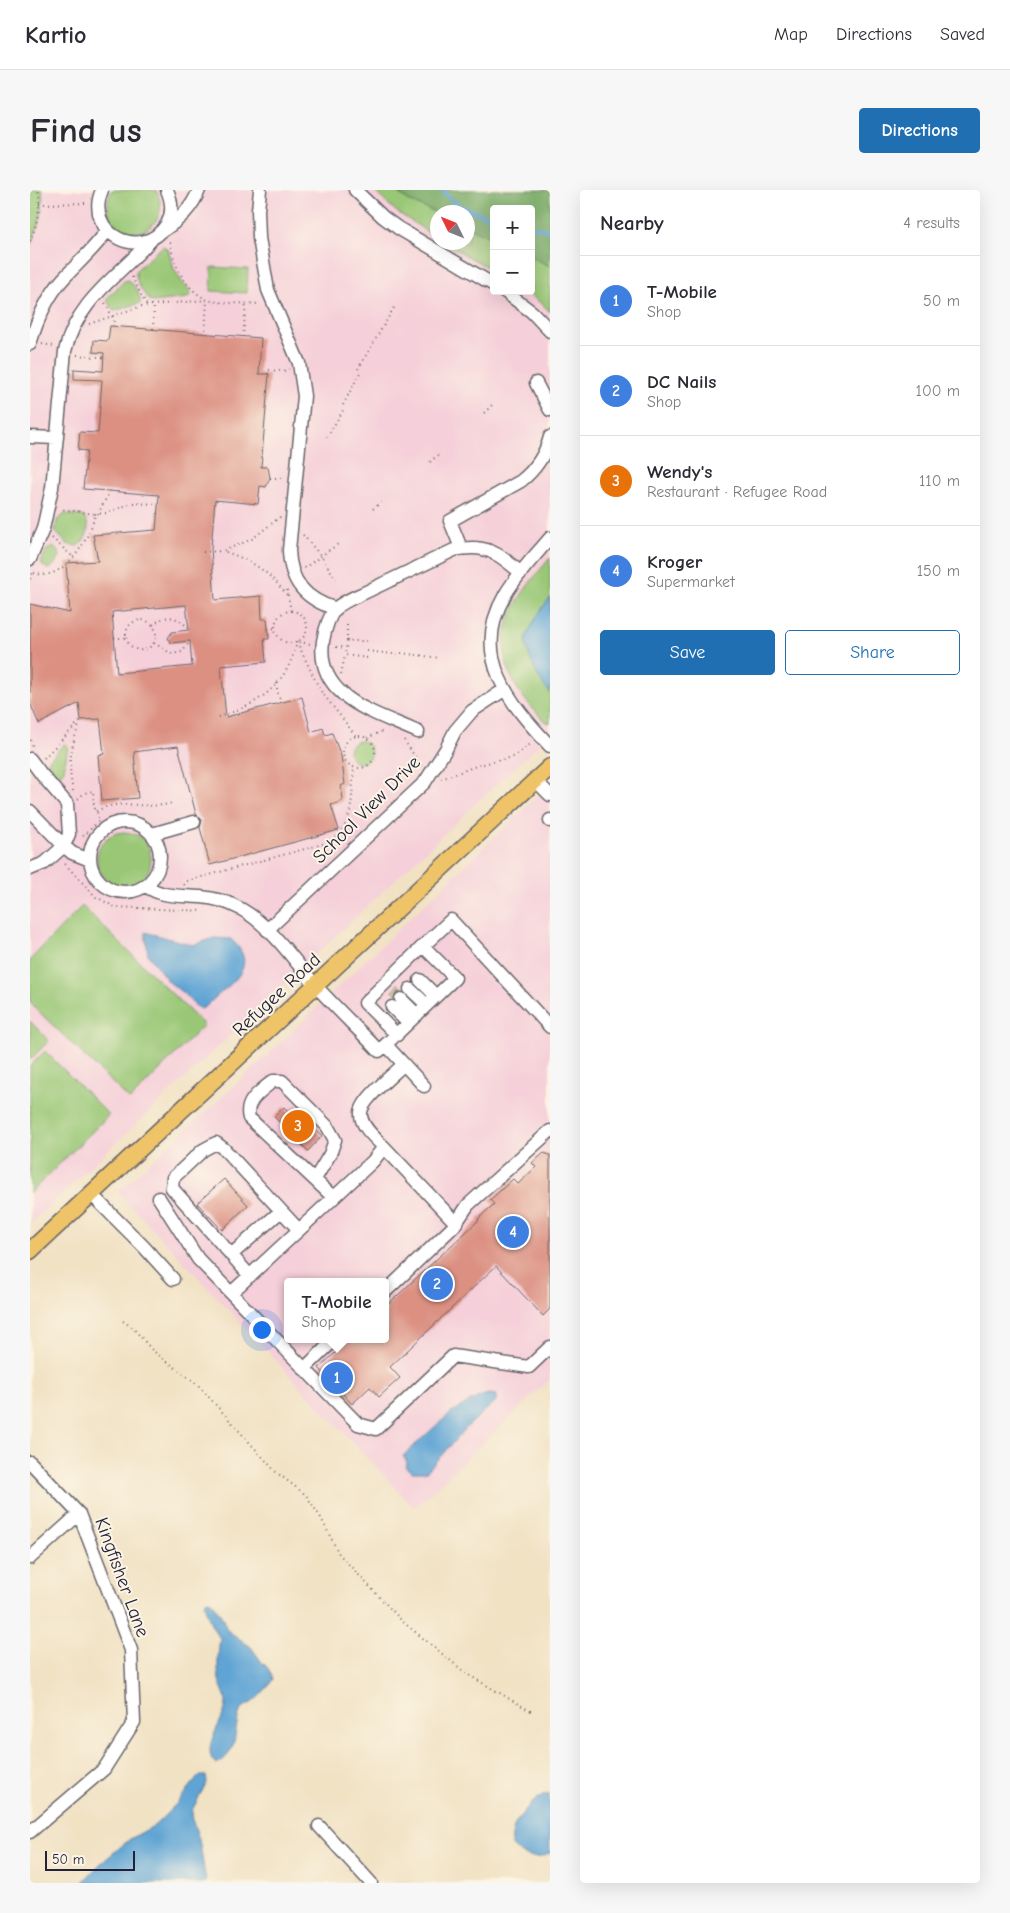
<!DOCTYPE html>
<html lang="en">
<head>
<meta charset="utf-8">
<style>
  body { margin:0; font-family:"Comic Neue",sans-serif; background:#f7f7f7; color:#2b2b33 }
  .controls { position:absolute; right:15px; top:15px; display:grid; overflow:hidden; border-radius:5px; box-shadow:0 5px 20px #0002 }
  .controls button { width:45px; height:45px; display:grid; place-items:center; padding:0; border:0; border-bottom:1px solid #e1e1e2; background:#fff; color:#2b2b33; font:25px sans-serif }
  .compass { position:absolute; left:400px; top:15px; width:45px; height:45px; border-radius:50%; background:#fff; box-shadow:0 5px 20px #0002; rotate:313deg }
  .scale { position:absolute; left:15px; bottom:12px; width:90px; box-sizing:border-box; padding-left:5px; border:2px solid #22223b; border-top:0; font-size:14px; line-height:18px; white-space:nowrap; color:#22223b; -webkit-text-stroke:4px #fcf5e5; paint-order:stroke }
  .you { position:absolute; left:231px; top:1139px; width:18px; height:18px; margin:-12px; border:4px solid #fff; border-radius:50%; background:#1a73e8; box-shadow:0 0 0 8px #1a73e833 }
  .badge { display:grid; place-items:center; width:32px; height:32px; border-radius:50%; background:#1f6fb2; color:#fff; font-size:16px; font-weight:700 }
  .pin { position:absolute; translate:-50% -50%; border:2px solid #fff; box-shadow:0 1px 5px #0006 }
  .popup { position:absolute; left:254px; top:1088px; width:105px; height:65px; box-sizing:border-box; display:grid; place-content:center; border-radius:5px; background:#fff; filter:drop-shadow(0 1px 4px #0005); font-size:16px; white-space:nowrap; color:#7c7c81 }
  .popup b { font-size:19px; color:#2b2b33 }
  .popup::after { content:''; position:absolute; left:50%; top:100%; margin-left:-10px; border:10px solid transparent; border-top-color:#fff }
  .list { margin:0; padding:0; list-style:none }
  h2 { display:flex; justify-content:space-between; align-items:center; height:65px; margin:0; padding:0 20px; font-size:21px }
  h2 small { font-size:16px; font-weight:400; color:#7c7c81 }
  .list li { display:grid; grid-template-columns:32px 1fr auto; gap:15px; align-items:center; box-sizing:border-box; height:90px; padding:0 20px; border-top:1px solid #e1e1e2 }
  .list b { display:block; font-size:19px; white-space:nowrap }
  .list p { margin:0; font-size:16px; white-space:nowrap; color:#7c7c81 }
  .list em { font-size:16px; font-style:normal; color:#7c7c81 }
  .actions { display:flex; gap:10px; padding:15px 20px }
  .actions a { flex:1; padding:11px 0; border:1px solid #1f6fb2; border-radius:5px; text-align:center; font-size:18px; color:#1f6fb2 }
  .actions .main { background:#1f6fb2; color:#fff }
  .map { position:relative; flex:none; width:520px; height:1693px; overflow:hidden; border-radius:5px }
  header { display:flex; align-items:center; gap:30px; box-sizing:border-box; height:70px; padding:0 25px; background:#fff; border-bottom:1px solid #e1e1e2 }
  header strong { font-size:24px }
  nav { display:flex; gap:28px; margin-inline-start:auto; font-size:18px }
  .intro { display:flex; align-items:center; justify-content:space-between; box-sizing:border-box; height:120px; padding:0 30px }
  h1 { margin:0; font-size:35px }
  .button { padding:12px 22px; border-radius:5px; background:#1f6fb2; color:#fff; font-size:18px; font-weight:700 }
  main { display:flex; gap:30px; padding:0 30px }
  aside { flex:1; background:#fff; border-radius:5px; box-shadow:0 5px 20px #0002 }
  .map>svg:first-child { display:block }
  .built { fill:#f5cfd9; fill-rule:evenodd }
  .green { fill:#99c776; stroke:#5e7458 }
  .forest { fill:#7aac67; stroke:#4e6751 }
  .water { fill:#5ea4d4; stroke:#406388 }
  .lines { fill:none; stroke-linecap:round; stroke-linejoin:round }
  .stream { stroke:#5ea4d4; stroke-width:4 }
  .building { fill:#db9082; fill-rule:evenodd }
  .minor-tunnel { stroke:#c8bca9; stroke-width:12; stroke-dasharray:12 6; stroke-linecap:butt }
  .minor-casing { stroke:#6a656b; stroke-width:15 }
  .major-casing { stroke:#6a656b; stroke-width:19 }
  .path { stroke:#6a656b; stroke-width:2; stroke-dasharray:1 4; stroke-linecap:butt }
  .minor { stroke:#fff; stroke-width:12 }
  .major { stroke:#efc469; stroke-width:16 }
  .labels { text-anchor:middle; stroke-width:4; stroke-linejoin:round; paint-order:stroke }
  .street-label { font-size:19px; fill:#22223b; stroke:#fcf5e5 }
</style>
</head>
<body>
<header>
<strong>Kartio</strong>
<nav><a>Map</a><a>Directions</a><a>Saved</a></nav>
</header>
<div class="intro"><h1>Find us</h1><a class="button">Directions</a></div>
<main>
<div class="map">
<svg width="520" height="1693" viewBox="0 0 520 1693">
  <rect width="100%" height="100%" fill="#fcf5e5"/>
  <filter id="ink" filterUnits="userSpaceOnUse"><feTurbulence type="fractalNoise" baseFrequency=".02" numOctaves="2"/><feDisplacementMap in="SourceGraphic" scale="10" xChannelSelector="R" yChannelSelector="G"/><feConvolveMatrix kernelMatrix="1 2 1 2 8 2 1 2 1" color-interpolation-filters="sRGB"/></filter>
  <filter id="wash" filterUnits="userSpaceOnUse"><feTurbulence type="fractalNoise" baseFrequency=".0096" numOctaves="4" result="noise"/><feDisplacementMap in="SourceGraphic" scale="20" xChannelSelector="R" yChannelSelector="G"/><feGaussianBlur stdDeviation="1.12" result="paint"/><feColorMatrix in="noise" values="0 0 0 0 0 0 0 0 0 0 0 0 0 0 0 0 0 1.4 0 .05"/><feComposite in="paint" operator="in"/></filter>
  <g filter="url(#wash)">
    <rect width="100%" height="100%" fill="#f1e2c4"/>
    <path class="built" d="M0,0H520V544L0,1034ZM464,19H501V101H464ZM408,22H438V52H408Z
      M520,594V1189L384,1318L88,1002L227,875ZM258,1092H356V1149H258Z"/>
    <path class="green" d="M0,0H12C15,19 8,39 0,56Z
      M82,0H126C146,37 93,60 79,26C76,17 77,8 82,0Z
      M343,0H364L381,12L407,23V48L367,22Z
      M438,37L464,49V81L415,53L438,52Z
      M133,56L138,59L144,79L152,92L160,100L161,105L157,108L122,112C114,106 104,90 106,80Z
      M501,67L520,76V122L512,114L495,101H501Z
      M182,77L218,79L217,103L181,101Z
      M97,90C105,93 111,106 110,113L84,121L77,111V108L94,91Z
      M35,324L53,326C62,336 58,349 47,356L37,354L25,341L27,330Z
      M23,357L29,362L30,367L22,377L18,379L12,375V370L17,360Z
      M520,368V533L514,531C506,521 496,512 489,501C455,448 486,408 520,368Z
      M319 562a11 11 0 1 1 22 0a11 11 0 1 1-22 0Z
      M36,554L38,556L34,580L31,584H27L19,575L18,571L33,555Z
      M67 669a27 27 0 1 1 54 0a27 27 0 1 1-54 0Z
      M52,716L174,835L100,910L0,813V770Z
      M0,831L19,851L0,870Z
      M15,861L79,925L0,1003V876Z"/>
    <path class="forest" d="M364,0H520V76L501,67V19H464V49L438,37V22L407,23L381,12Z"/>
    <path class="water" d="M520,408V502C510,496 495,461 496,449C497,441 514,414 520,408Z
      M115,742L163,755L184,748L201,749C228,774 207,789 187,806C181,811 178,816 171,819L165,816L154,804L138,791L118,765Z
      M458,1204L466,1205V1211L437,1237L396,1282H383L376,1278L377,1272L373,1266C399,1243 424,1214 458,1204Z
      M177,1410L181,1411L192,1427L197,1440L221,1457L231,1471L240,1480L243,1489C238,1497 232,1504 225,1510C220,1515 213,1515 210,1522C203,1541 209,1564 186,1574C168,1558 196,1531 196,1512C196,1505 191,1497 189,1490C187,1475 188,1462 190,1448C181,1437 178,1427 174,1414Z
      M169,1586H176L177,1593L162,1620L163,1632L169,1649L176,1691L175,1693H52L69,1675L100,1649L125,1635L147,1613Z
      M519,1603L520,1663C506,1672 491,1667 481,1654C482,1648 482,1643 484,1637C489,1625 506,1606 519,1603Z"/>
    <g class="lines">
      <path class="stream" d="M412,0C423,16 446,22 464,29
        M501,37L514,39L520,42"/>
    </g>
    <g id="blocks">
      <path class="building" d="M80,136L231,148L229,184H239L231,277H238L240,288L236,297L230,296L228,314L185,310L181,359L185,410L231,406L232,429H237L239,449H234L236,472L191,476L196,527L272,507L281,542L293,538L295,545L302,543L311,566L315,594L311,596L313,609L311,612L301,615L309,640L180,675L170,638L172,630L166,624L148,556L104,562L108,608L72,611L68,565L74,564L70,529L51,530L49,513L9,534L0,513V414L40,423L36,373L68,371L63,345L126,340L129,305L53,299L57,261L48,260L50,242L68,243L72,190L44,189V179L73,181L74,163L63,162L64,150L78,151ZM156,415L159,440L142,442L138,448L141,453L160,451L162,476L87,483L82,422Z
        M254,917L259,922L264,918L292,946L278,961L244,927Z
        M514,963L520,965V1119L513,1126L466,1076L360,1177L370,1188L349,1207L340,1197L322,1214L289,1178L320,1149H356V1116L449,1030L448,1029L464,1014L460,1010L483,989L488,994L506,977L502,973Z
        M194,989L218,1015L192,1040L167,1013Z"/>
    </g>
  </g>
  <g filter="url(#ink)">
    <use href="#blocks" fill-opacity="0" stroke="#6a656b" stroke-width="1"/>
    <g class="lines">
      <path class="minor-tunnel" d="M363,801L371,809"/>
      <g class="minor-casing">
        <path id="minor" d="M72,0C53,43 112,74 137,34C143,23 142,11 137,0
          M230,0L228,20L229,48L238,100L269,173L274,206L259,360C260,392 275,409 306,419
          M325,0L353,27L368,38L464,95
          M134,40C150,29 162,18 169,0
          M474,101L502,122L520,141
          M0,154C7,130 16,108 33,89C48,73 64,59 77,41
          M506,193L520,220
          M0,247L27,248
          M520,348C505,366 487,384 475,405C440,465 479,513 520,556
          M431,358L420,331L491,291C506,279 515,266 520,247
          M0,369L13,339L22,298L35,161C47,110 89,86 122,49
          M388,542C347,523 285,509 293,451C295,440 298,428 305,419C314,410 331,405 342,399C369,386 397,373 424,360C456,353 468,363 491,383
          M0,569L12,585L37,614L39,644L34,656L0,621
          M506,591L520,605
          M520,630V631
          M60 667a35 35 0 1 1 70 0a35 35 0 1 1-70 0Z
          M122,644L164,632
          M0,679L15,673L34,656L42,663L60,670
          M116,696C133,708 151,705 171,707C185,708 198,712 211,719C241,736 263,769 285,795C306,818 328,839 349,861L425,788L393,756L421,730L520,837
          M237,740L395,592L416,559L425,541L442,521L474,500
          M390,790L406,806
          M380,799L397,815
          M371,809L387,825
          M362,817L378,833
          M367,845L335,813L393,756
          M356,855L394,896
          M354,957L426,1033
          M285,989L300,964L305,950L297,936L252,891H243C231,901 214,911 219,928L303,1007
          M61,1004L114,1057L143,1089
          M129,1008L168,1069L328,1234L346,1239L423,1166L499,1177L520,1157
          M269,1040L343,971L354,957C346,949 330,936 331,923C331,910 364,884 374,874
          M201,1065L251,1021
          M356,1101L424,1036L438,1015L520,941
          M201,1103C224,1082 246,1061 269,1040L194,959L186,953L173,960L143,988L142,998L220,1086
          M274,1179L305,1149
          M0,1272L49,1324L101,1460L104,1532L74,1579L0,1642
          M0,1368L49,1324
          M289,1636L341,1693"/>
      </g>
      <g class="major-casing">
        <path id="major" d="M0,1061L520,577"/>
      </g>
      <path class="path" d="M9,14L57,13
        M0,51C6,36 12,16 8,0
        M140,52C144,75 154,98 176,109C184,114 219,113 230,114
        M102,87L117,116
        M75,113L84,130L83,136
        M59,134L112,116L177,110L175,144
        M123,139L124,115
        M213,147L216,113
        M12,154L24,156
        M47,165L77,168
        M328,179L365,116
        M238,184V180L253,181L259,179
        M313,215L331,181
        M454,223L462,215
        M297,247L315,217
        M400,272L408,265
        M240,288H255
        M343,319L352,311
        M65,324L77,323L102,313L128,314
        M68,324L80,301
        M250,327L222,349L193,361C223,371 240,382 259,408
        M273,345L291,366L306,389
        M22,348L43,367
        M173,362L193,361
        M274,378L308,354
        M4,383C33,394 61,348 65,324L30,319
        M0,389L4,380
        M257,400L261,421
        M245 437a16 16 0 1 1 32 0a16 16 0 1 1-32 0Z
        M96 445a15 15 0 1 1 30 0a15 15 0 1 1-30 0Z
        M123,435C136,423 147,426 158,438
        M317,435V451
        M238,439L245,438
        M84,448H96
        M269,452L281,454
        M124,453L142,464L152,462L159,453
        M306,457L316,458
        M337,461L371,465
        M371,463L410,468
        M337,468L315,465L317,451H338
        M311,484L315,465
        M247,493V500L251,513
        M188,527C229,515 257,495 267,452L290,500L326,546
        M313 562a16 16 0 1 1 32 0a16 16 0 1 1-32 0Z
        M337,548L353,541
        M0,550L3,557
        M374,550L391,576
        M14,568L49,532
        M411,589L449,575L483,567L502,553
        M43,601C37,573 41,556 51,530
        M48,609L54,603L63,601L64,617L69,626V631L51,648
        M66,621C93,607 115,621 142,613
        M35,674L66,707L85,717L173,721
        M154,695L157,691L293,654C326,641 321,607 324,577
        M93,1131L103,1138L122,1160L168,1195L246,1282L276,1305L291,1328L309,1364L373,1432L437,1484L504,1523"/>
      <use href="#minor" class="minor"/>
      <use href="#major" class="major"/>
    </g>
  </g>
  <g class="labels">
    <g class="street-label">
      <text transform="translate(336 619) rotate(-45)" y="7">School View Drive</text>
      <text transform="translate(246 804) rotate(-43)" y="7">Refugee Road</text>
      <text transform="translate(93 1387) rotate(70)" y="7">Kingfisher Lane</text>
    </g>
  </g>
</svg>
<div class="controls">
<button>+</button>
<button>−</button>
</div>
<svg class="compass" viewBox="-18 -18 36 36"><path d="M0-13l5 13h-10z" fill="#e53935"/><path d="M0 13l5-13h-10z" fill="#7c7c81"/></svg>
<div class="scale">50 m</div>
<div class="you"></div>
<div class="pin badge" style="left:307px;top:1188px;background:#3f7fe0">1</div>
<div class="popup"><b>T-Mobile</b>Shop</div>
<div class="pin badge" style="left:407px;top:1094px;background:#3f7fe0">2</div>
<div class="pin badge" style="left:268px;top:936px;background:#e8710a">3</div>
<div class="pin badge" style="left:483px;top:1042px;background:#3f7fe0">4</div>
</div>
<aside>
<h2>Nearby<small>4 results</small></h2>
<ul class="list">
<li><span class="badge" style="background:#3f7fe0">1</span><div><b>T-Mobile</b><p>Shop</p></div><em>50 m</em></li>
<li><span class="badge" style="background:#3f7fe0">2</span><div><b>DC Nails</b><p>Shop</p></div><em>100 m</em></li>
<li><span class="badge" style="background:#e8710a">3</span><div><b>Wendy's</b><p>Restaurant · Refugee Road</p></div><em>110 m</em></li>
<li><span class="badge" style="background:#3f7fe0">4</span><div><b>Kroger</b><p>Supermarket</p></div><em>150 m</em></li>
</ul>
<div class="actions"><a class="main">Save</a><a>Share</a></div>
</aside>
</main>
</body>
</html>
